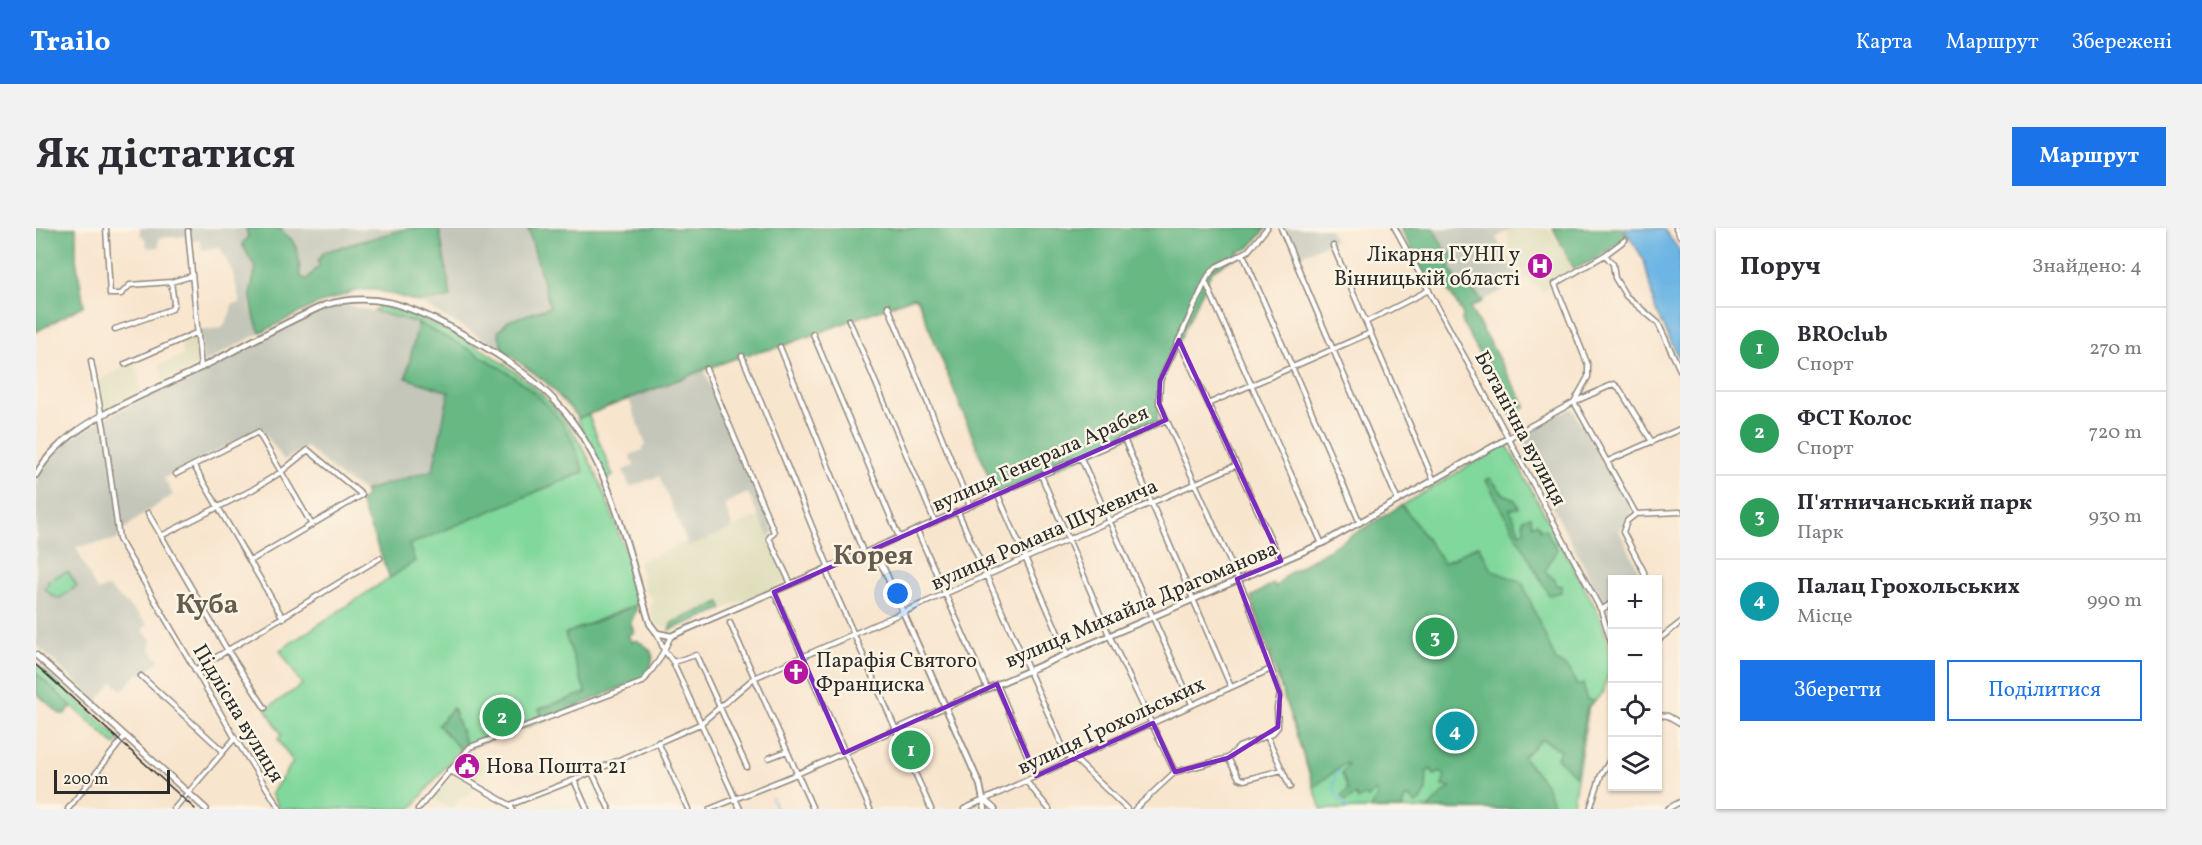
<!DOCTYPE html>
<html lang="uk">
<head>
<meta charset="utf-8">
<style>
  body { margin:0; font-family:Vollkorn,serif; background:#f2f2f3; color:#2b2b33 }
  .controls { position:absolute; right:18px; bottom:18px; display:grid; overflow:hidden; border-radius:0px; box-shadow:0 2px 4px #0004 }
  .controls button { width:54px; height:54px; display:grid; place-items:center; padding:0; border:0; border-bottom:2px solid #e1e1e2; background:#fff; color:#2b2b33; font:30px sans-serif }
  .scale { position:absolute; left:18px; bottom:15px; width:116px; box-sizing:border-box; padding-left:6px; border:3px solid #2b2b2b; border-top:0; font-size:16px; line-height:21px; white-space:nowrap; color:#2b2b2b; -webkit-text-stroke:4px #fcf5e5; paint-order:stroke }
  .you { position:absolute; left:862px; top:366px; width:21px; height:21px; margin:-15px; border:4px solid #fff; border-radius:50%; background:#1a73e8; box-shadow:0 0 0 9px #1a73e833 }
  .badge { display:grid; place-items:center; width:39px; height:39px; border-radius:50%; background:#1a73e8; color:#fff; font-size:20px; font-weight:700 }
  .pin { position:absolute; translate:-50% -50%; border:3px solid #fff; box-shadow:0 2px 6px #0006 }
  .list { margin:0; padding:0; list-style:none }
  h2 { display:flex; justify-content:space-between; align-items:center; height:78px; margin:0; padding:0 24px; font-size:26px }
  h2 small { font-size:20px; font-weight:400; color:#7c7c81 }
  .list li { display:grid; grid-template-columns:39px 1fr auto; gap:18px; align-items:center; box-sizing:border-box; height:84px; padding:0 24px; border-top:2px solid #e1e1e2 }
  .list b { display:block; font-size:22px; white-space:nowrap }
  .list p { margin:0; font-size:20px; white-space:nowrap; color:#7c7c81 }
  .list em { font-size:20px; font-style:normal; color:#7c7c81 }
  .actions { display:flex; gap:12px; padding:18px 24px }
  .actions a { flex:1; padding:14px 0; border:2px solid #1a73e8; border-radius:0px; text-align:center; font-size:21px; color:#1a73e8 }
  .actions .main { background:#1a73e8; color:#fff }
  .icon { flex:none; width:33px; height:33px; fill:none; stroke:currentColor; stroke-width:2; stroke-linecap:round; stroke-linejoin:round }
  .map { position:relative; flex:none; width:1644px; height:581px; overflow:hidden; border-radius:0px }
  header { display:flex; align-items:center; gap:36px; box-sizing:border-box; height:84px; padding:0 30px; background:#1a73e8; color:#fff }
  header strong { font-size:28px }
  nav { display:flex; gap:33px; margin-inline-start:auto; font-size:21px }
  .intro { display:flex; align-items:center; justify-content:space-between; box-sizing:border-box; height:144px; padding:0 36px }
  h1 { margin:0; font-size:42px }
  .button { padding:15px 27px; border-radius:0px; background:#1a73e8; color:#fff; font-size:21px; font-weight:700 }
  main { display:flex; gap:36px; padding:0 36px }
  aside { flex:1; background:#fff; border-radius:0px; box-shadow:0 2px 4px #0004 }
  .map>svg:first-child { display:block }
  .built { fill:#deddbb }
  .industrial { fill:#c3c6b9 }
  .green { fill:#81d89c; stroke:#568264; stroke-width:1.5 }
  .forest { fill:#68b884; stroke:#4a7258; stroke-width:1.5 }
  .water { fill:#6cb5e4; stroke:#4c7088; stroke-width:1.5 }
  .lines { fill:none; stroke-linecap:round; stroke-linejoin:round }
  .stream { stroke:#6cb5e4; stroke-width:1.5 }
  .minor-casing { stroke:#92887c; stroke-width:7 }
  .tertiary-casing { stroke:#92887c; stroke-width:8 }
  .secondary-casing { stroke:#92887c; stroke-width:8 }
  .primary-casing { stroke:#92887c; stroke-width:8 }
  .minor { stroke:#fff; stroke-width:4 }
  .tertiary { stroke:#fff; stroke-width:4.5 }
  .secondary { stroke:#fff; stroke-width:4.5 }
  .primary { stroke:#fff; stroke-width:5 }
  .tram { stroke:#2b2b2b; stroke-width:1.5 }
  .marked { fill:none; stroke:#7b2cbf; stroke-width:4.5; stroke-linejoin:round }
  .labels { text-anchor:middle; stroke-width:5; stroke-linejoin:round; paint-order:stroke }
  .poi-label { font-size:21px; fill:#2b2b2b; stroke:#fcf5e5; text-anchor:start }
  .street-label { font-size:21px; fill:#2b2b2b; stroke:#fcf5e5 }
  .district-label { font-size:27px; font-weight:bold; fill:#665b4f; stroke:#fcf5e5 }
</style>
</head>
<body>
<header>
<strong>Trailo</strong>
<nav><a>Карта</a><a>Маршрут</a><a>Збережені</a></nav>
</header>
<div class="intro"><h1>Як дістатися</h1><a class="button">Маршрут</a></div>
<main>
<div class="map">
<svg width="1644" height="581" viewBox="0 0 1644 581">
  <rect width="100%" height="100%" fill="#fcf5e5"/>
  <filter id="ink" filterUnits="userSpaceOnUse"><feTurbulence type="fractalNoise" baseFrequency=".0167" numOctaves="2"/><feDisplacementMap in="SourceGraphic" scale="12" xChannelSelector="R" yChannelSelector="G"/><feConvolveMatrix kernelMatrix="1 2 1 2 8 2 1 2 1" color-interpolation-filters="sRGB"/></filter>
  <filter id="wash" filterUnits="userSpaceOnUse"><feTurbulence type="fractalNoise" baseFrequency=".008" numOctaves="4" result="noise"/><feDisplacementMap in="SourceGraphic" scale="24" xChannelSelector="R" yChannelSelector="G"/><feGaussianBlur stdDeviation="1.35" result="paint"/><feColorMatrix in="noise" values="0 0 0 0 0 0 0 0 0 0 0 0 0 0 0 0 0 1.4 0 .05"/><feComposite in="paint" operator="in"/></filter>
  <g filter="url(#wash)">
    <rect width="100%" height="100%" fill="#f8e5ce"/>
    <path class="built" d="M1477,0H1512L1530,27L1535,40L1533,44L1515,54V59L1507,63L1500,58L1489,49L1473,21L1472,3Z
      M160,108L162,137L127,154L124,137L147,127L145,113Z
      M99,133L105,164L66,185L60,154Z
      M723,288L753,353L638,402L622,398L617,392L614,378L617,371L609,363L603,334L651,313L654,319Z
      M435,521L449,541L438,553L417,541Z
      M418,546L439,559L432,569L424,570L416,581H413L397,569Z"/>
    <path class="industrial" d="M104,0H210L212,9L206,16L220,41L214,51V80L224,105L167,135L163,102L186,100L194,86L196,76L204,75L197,45L184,19L166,22L164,12L151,14L150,8L123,10V19L111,20L110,12L104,6Z
      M245,0H372L288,24L283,38L270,53L263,47L264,32Z
      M403,0H492L514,79L472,93L462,104L467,122L382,74L415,68Z
      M1248,0H1293L1299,12L1260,30Z
      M1397,0H1477L1460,10L1485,53L1433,80L1410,39L1423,31L1408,20Z
      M312,77L382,95L370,150L413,163L397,242L328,263L305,249L271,219L248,232L225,200L128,250L137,267L110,284L82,306L83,311L40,319L61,363L72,359L112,396L106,402L116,413L114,421L123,432L107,447L103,444L86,462L77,454L61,473L0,417V253L3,245L29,215L71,189L235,105L291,80Z
      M670,141L669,145L682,176L738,304L733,310L712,265L688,276L697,300L653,319L623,248L594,259L587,242L598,238L594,227L607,222L606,219L610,217L592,169Z
      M1536,180L1596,284L1583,302L1607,351L1576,352V370L1567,375L1510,266L1516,263L1501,237V233L1484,208Z"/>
    <path class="green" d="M343,78C409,94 493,141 533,198C555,229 569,265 581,301C589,324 601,351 602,376L529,406L550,465L503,481L507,493L434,519L430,517L416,481L403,497L424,521L375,581H244L235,566L257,534L242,511L246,507L230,481L266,457L244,422L379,333L372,317L548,244L516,184L480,152L457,135L382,95L338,83Z
      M552,186L577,248L571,251L541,191Z
      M1470,215L1564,388L1576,430V441L1568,457V464L1553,478L1536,581H1285L1215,369L1237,356L1239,360L1252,346Z
      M30,344L33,345L41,358L24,370L18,369L8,360L13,356L11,353Z
      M0,435L84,511L79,517L0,445Z"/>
    <path class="forest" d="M0,0H40V31L48,77L0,104Z
      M210,0H245C247,8 250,6 255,11C263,21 264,35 264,47L270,52L283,38L282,33L288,24L372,0H403L415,69L382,74L341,62H323L279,77L224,105C215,82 211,63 220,41L206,16L212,9Z
      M492,0H1231L1213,20L1201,24V28L1176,43L1124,153L1121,196L960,267L882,72L878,69L744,119L706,128L670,141L543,190L511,155L467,122L462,104L472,93L514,79Z
      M1364,0H1397L1408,20L1422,30L1413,38L1422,54L1431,57L1447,73L1434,80L1490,179L1482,184L1485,190L1478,193L1426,93L1427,86L1404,49H1396L1393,54Z
      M1517,0H1585L1592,9L1558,32L1538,41Z
      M382,95C434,121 507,155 535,210C540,221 544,233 548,244L373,317L379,333L354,350L324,274L330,268L328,263L397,242L413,164L370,150Z
      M1454,250C1459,254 1463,263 1468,266C1476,270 1480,270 1483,280L1474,281L1484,305L1488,303L1487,291L1495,288L1496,297L1501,295L1505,302L1509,301L1521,321L1509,343L1519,352L1521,358L1525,357V364L1513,367L1450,252Z
      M1366,277L1408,335L1442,317L1457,343L1486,354L1520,433L1534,442L1541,458L1547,456L1550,471L1557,473L1551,479L1539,548L1521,530L1524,522L1510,513L1505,512L1487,529L1510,557L1519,581H1391L1414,559L1406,558L1409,548L1405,544L1398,547L1395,541L1391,543L1390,564L1385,573L1380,576L1372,568L1368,572L1366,581H1335L1341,567L1339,563L1332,570L1328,568L1322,572L1319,567L1310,573L1305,568L1312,562L1306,545L1312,536L1310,535L1278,559L1215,369L1237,356L1239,360L1252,346Z
      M684,374L687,381L633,402L637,394Z
      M602,376L595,395L598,404L592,408L596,414L600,412C620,423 619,427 612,448L507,493L503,481L550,465L529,406Z
      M0,445L36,478L29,486H24L0,465Z
      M417,480L430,517L424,521L402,497Z"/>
    <path class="water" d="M1588,0H1627L1644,23V133L1619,80L1608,32Z"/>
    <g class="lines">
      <path class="stream" d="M1304,543L1300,545C1295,567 1300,565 1312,581
        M736,570L740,581"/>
    </g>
  </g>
  <g filter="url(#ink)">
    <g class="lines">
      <g class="minor-casing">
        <path id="minor" d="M70,0L74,66H85L94,57L135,54L156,48
          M1245,0L1362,273
          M1359,0L1565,382L1576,418
          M1640,0L1644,8
          M152,3L165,140
          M1297,18L1398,253
          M1207,26L1324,295
          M1569,27L1577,36L1579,50L1590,68L1622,95L1644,142
          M1170,55L1286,316
          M852,78L934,278
          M813,92L899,294
          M1330,94L1393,62
          M79,101L136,81L138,75L135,54
          M777,106L863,309
          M1143,113L1245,333
          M744,119L826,321L824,326
          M706,128L793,340
          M55,133L68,200L83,311L199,510L244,581
          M89,136L162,104
          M670,141L738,304L733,310L755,356
          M1538,174L1552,149V137L1519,56L1569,27L1589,12
          M1538,174L1600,286L1644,284
          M1174,175L1334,105
          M1474,209L1538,174L1578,156L1583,160L1616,214
          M1088,211L1195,459
          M1045,230L1156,476
          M1572,233L1644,201
          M158,238L247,390
          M140,246L222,204L276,297
          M1005,247L1073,407L1139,544
          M962,267L1031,426
          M922,284L1031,528L1043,535L1091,581
          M112,285L189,418L229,480
          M1600,286L1591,293L1587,304L1608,344L1609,352
          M881,302L951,460
          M125,308L216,262L245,244L272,222L326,267L214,333
          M838,321L845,335
          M823,327L1130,192
          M789,341L895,581
          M738,364L834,581
          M1565,382L1576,375
          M694,395L777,581
          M621,405L628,422L637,434L704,581
          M1622,412L1644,395
          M637,434L660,427L711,539
          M159,442L344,330
          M105,448L187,523
          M961,456L1000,548
          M1622,487L1632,488L1644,495
          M1231,508L1254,559
          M622,514L652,581
          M733,530L751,523
          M1192,530L1203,550L1208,552L1246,542
          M413,542L474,577L476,581
          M556,544L573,581
          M538,552L551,581
          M990,553L1013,581
          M949,572L959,581
          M474,577L538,552L664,496L718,450L1201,237
          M32,581L89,508
          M138,581L199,510
          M382,581L434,519L607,454L623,432L635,408
          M674,581L761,546L909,479
          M928,581L1235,441
          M1099,581L1139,544L1192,530L1203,519L1236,506L1242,499L1241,480L1244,466L1211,371L1123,175L1124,153L1172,48L1180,39L1212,23L1231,0
          M1554,581L1565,547L1576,529
          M1631,581L1644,574"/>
      </g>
      <g class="tertiary-casing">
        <path id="tertiary" d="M909,479L1287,315L1474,209"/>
      </g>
      <g class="secondary-casing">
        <path id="secondary" d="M0,247C28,194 110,167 162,141C205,120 245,96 289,77C337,63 371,77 414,99C458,123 506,152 536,193C579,252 593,328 614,396L621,405L635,408L820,328C834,326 841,329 848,341L944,557L949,581"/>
      </g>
      <g class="primary-casing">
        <path id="primary" d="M0,427L170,581"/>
      </g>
      <use href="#minor" class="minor"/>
      <use href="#tertiary" class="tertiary"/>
      <use href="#secondary" class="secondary"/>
      <use href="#primary" class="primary"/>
      <path class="tram" d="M0,437L159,581"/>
    </g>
  </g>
  <path class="marked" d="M1143,112L1245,333L1201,351L1244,466L1242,499L1192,530L1139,544L1117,495L1000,548L961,456L808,525L738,364L820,328L840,325L838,321L1130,192L1123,175L1124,153Z"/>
  <defs>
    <g id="hospital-disc" transform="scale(1.35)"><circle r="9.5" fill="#b5179e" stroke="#fcf5e5"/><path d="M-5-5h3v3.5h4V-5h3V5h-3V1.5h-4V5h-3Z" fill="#fff"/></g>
    <g id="church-disc" transform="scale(1.35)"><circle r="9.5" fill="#b5179e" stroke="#fcf5e5"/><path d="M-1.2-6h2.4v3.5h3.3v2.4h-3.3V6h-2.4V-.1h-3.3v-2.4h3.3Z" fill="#fff"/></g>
    <g id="civic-disc" transform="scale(1.35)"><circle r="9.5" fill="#b5179e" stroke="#fcf5e5"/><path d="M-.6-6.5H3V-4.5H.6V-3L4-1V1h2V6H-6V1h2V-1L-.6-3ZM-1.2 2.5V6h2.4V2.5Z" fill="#fff"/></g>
  </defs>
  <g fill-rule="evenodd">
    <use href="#hospital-disc" x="1504" y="38"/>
    <use href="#church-disc" x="760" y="444"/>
    <use href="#civic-disc" x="431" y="538"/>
  </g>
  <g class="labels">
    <g class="poi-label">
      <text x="1484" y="33" text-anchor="end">Лікарня ГУНП у<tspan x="1484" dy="24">Вінницькій області</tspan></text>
      <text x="780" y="439">Парафія Святого<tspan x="780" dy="24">Франциска</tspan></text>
      <text x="450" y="545">Нова Пошта 21</text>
    </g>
    <g class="street-label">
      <text transform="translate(1485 200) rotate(62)" y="7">Ботанічна вулиця</text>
      <text transform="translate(1004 230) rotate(-24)" y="7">вулиця Генерала Арабея</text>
      <text transform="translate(1008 306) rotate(-24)" y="7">вулиця Романа Шухевича</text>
      <text transform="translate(1105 376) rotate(-23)" y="7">вулиця Михайла Драгоманова</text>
      <text transform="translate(203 485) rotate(59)" y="7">Підлісна вулиця</text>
      <text transform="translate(1075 497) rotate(-25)" y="7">вулиця Ґрохольських</text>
    </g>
    <g class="district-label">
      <text x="837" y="336">Корея</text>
      <text x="171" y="385">Куба</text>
    </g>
  </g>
</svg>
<div class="controls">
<button>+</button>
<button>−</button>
<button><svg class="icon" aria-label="locate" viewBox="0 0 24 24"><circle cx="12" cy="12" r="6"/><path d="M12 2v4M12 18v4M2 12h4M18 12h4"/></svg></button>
<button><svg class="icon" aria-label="layers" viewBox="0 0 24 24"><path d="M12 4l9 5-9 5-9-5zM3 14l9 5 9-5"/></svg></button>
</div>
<div class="scale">200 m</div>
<div class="you"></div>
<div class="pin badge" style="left:875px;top:522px;background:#2e9e5b">1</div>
<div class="pin badge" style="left:466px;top:489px;background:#2e9e5b">2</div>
<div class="pin badge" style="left:1399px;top:409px;background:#2e9e5b">3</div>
<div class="pin badge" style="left:1419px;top:503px;background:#0f9aa8">4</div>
</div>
<aside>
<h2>Поруч<small>Знайдено: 4</small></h2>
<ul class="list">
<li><span class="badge" style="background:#2e9e5b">1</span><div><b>BROclub</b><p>Спорт</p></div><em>270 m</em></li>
<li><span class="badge" style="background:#2e9e5b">2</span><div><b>ФСТ Колос</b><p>Спорт</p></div><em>720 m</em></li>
<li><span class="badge" style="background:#2e9e5b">3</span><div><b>П'ятничанський парк</b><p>Парк</p></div><em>930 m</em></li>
<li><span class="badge" style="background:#0f9aa8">4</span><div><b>Палац Грохольських</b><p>Місце</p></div><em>990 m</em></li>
</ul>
<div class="actions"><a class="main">Зберегти</a><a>Поділитися</a></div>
</aside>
</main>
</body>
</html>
